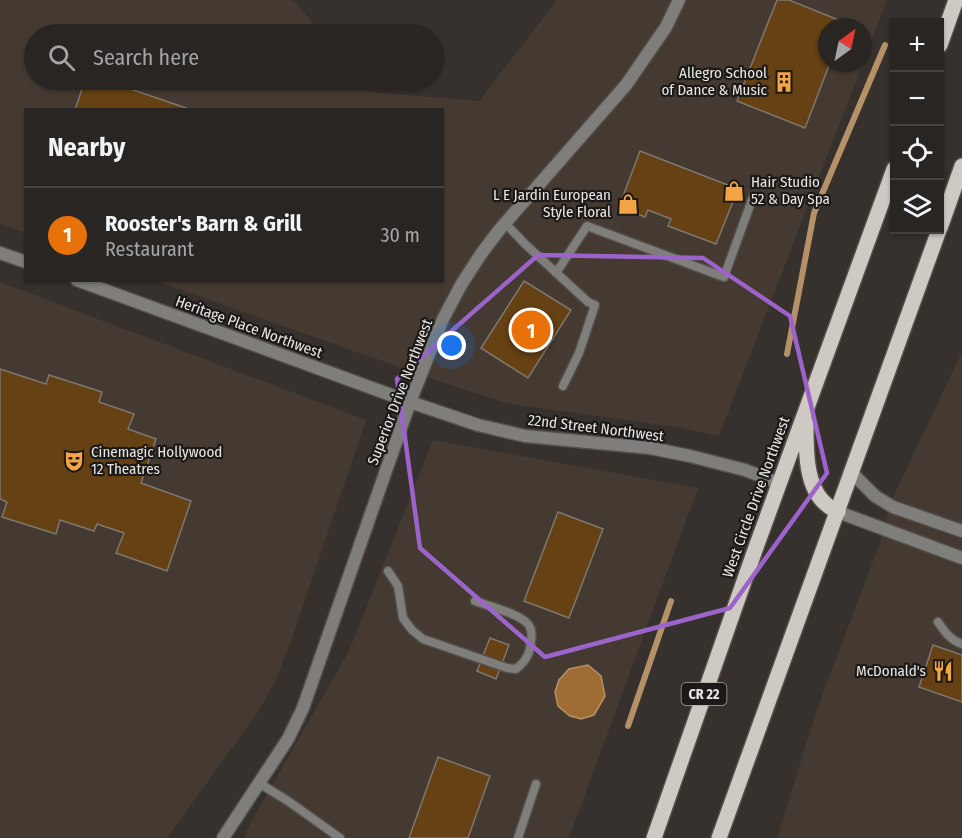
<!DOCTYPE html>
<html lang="en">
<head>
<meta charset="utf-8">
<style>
  body { margin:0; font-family:"Fira Sans Condensed",sans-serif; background:#34312f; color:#f1f3f6 }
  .controls { position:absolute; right:18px; top:18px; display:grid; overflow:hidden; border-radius:0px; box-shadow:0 2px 4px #0004 }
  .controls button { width:54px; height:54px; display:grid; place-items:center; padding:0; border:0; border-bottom:2px solid #444240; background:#282522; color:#f1f3f6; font:30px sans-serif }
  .compass { position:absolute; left:818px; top:18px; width:54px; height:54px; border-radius:50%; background:#282522; box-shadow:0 2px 4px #0004; rotate:33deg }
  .you { position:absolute; left:452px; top:346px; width:21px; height:21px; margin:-15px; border:4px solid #fff; border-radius:50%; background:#1a73e8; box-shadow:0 0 0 9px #1a73e833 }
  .badge { display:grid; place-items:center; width:39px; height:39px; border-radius:50%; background:#b45309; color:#fff; font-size:20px; font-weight:700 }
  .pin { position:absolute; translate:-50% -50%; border:3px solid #fff; box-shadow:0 2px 6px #0006 }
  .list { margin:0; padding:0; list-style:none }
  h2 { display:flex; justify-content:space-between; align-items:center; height:78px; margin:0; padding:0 24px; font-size:26px }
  h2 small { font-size:20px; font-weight:400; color:#a5a5a5 }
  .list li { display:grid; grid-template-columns:39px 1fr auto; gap:18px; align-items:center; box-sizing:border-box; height:96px; padding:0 24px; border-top:2px solid #444240 }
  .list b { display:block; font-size:22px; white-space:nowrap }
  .list p { margin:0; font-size:20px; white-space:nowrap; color:#a5a5a5 }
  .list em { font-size:20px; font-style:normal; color:#a5a5a5 }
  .icon { flex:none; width:33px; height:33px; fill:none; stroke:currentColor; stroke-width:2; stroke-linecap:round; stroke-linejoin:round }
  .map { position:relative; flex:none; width:962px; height:838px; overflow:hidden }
  .search { position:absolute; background:#282522; box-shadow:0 2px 4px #0004; left:24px; top:24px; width:420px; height:66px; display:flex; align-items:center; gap:15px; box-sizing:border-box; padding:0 21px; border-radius:33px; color:#a5a5a5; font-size:22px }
  .panel { position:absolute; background:#282522; box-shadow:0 2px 4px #0004; left:24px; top:108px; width:420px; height:174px; border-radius:0px }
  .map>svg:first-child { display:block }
  .built { fill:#443a31 }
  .water { fill:#9f6d33; stroke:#b59168; stroke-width:1.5 }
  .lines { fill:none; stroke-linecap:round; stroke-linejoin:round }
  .stream { stroke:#b59168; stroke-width:6 }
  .building { fill:#664113; stroke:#7d7771; stroke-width:1.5 }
  .service-casing { stroke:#534e4a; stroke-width:11 }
  .minor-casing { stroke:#534e4a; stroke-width:15 }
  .tertiary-casing { stroke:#534e4a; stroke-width:15 }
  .primary-casing { stroke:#534e4a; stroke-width:18 }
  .service { stroke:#807e7b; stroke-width:8 }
  .minor { stroke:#807e7b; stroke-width:12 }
  .tertiary { stroke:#807e7b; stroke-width:12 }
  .primary { stroke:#cec9c3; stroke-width:15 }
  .marked { fill:none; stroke:#9c64ca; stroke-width:4.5; stroke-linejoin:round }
  .labels { text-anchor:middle; stroke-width:4.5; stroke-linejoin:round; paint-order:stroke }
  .shield { fill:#1c1a18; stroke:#aca9a6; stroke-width:1.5 }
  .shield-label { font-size:14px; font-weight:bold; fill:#e9e6e3 }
  .poi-label { font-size:15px; fill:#e9e6e3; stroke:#1c1a18; text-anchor:end }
  .street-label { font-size:15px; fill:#e9e6e3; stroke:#1c1a18 }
</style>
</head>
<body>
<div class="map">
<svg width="962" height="838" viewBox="0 0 962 838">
  <rect width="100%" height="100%" fill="#36312d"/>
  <path class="built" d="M0,0H292L296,3L322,34H34V80H360L371,92L479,101L557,0H887L863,62V27H827V63H863L719,436L677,427L510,404L447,384L156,281L442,280V110H26L25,233L0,223Z
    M0,282L366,420L290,644L275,682L257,713L167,838H0Z
    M962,352V838H777L817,709L879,545L892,499Z
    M433,440L698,488L569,838H244L251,822L349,651Z"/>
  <path class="water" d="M588,665L601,676L605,696L594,715L581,719L570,716L558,706L555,692L559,680L569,669Z"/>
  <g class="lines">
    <path class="stream" d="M787,354L814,213L885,45
      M628,726L671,601"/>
  </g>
  <path class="building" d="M777,0H789L846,23L845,27H827V63H830L805,128L737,101Z
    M85,80H104L192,110H75Z
    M640,151L738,189L716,244L668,226L671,219L648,210L645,217L619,207Z
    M524,281L571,310L528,378L481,348Z
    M0,369L46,384L49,375L102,392L99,402L134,414L128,429L156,439L141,483L191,501L167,571L116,553L124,533L97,524L94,531L60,520L56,534L2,517L7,502L0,499Z
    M558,512L603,529L569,618L524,601Z
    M490,638L509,645L496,679L477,671Z
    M933,645L962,655V702L919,687Z
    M438,757L490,776L468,838H409Z"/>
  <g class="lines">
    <g class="service-casing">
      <path id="service" d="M505,223L525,244L588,302L595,305L579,353L563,386
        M556,273L587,226L724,277L753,197
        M388,571L398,586L403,618L412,630L423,639L507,668L516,669C526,661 530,654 531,641C532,635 532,628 527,623C518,613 488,606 475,601
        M938,622C945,632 950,640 962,644
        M259,783L288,801L340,838
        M518,838L536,784"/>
    </g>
    <g class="minor-casing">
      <path id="minor" d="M0,253L26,262
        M77,280L410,402L478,425L525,436L650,448L690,456L745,470L779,483
        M852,473L875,496L893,507L962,531
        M838,512L962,558"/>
    </g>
    <g class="tertiary-casing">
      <path id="tertiary" d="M223,838L288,739L303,708L410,402L443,319L461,285L481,254L500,229L626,85L666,27L679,0"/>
    </g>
    <g class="primary-casing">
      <path id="primary" d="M940,45L956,0
        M940,228L962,166
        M806,423C806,448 805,487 826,504C829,507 834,510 838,512
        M654,838L755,550L894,169
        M719,838L939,230"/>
    </g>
    <use href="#service" class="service"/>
    <use href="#minor" class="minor"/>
    <use href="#tertiary" class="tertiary"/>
    <use href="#primary" class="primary"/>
  </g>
  <path class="marked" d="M538,255L703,258L790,316L827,473L730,608L545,657L420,548L397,379Z"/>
  <defs>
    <g id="building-bare" transform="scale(1.62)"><path d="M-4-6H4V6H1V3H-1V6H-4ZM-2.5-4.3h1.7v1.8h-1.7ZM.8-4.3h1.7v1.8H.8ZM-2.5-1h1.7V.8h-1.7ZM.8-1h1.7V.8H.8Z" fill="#f4a443" stroke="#1c1a18" stroke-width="2.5" paint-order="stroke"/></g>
    <g id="shop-bare" transform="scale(1.62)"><path d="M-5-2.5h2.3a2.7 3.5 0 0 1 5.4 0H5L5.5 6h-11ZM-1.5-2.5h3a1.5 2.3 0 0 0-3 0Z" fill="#f4a443" stroke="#1c1a18" stroke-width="2.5" paint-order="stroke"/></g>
    <g id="theatre-bare" transform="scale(1.62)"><path d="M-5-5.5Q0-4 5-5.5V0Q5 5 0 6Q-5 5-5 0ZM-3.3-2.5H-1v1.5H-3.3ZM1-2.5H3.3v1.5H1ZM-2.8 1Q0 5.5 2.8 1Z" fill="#f4a443" stroke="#1c1a18" stroke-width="2.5" paint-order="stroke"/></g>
    <g id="restaurant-bare" transform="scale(1.62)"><path d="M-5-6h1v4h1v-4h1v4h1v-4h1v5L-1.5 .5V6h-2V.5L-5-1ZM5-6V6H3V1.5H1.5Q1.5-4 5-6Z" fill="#f4a443" stroke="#1c1a18" stroke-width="2.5" paint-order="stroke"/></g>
  </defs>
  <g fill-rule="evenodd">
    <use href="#building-bare" x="784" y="82"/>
    <use href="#shop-bare" x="734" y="191"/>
    <use href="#shop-bare" x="628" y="204"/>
    <use href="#theatre-bare" x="74" y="461"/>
    <use href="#restaurant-bare" x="943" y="671"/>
  </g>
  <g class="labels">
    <rect class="shield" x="681.5" y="683" width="45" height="22" rx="4.5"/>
    <g class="shield-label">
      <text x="704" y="699">CR 22</text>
    </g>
    <g class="poi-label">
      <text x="767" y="78">Allegro School<tspan x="767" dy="17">of Dance &amp; Music</tspan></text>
      <text x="751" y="187" text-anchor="start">Hair Studio<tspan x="751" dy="17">52 &amp; Day Spa</tspan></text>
      <text x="611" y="200">L E Jardin European<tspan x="611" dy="17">Style Floral</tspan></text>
      <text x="91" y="457" text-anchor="start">Cinemagic Hollywood<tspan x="91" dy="17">12 Theatres</tspan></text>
      <text x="926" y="676">McDonald's</text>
    </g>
    <g class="street-label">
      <text transform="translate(249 327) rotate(20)" y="5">Heritage Place Northwest</text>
      <text transform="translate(400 392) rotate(-69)" y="5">Superior Drive Northwest</text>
      <text transform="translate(596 428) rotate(7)" y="5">22nd Street Northwest</text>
      <text transform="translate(756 497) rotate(-70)" y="5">West Circle Drive Northwest</text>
    </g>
  </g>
</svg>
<div class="controls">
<button>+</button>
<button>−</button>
<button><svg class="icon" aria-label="locate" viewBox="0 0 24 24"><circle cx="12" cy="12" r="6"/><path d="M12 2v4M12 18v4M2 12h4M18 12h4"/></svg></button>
<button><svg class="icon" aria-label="layers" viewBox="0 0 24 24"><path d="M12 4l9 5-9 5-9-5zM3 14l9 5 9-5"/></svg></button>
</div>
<svg class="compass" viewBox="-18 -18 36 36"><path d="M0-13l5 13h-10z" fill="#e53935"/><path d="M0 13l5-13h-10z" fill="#a5a5a5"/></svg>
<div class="you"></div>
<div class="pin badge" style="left:531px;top:330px;background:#e8710a">1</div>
<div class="search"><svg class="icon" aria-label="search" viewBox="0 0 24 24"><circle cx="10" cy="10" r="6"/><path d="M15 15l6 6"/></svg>Search here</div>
<section class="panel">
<h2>Nearby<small></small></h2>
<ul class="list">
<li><span class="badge" style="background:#e8710a">1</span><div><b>Rooster's Barn &amp; Grill</b><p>Restaurant</p></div><em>30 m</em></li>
</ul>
</section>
</div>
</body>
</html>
